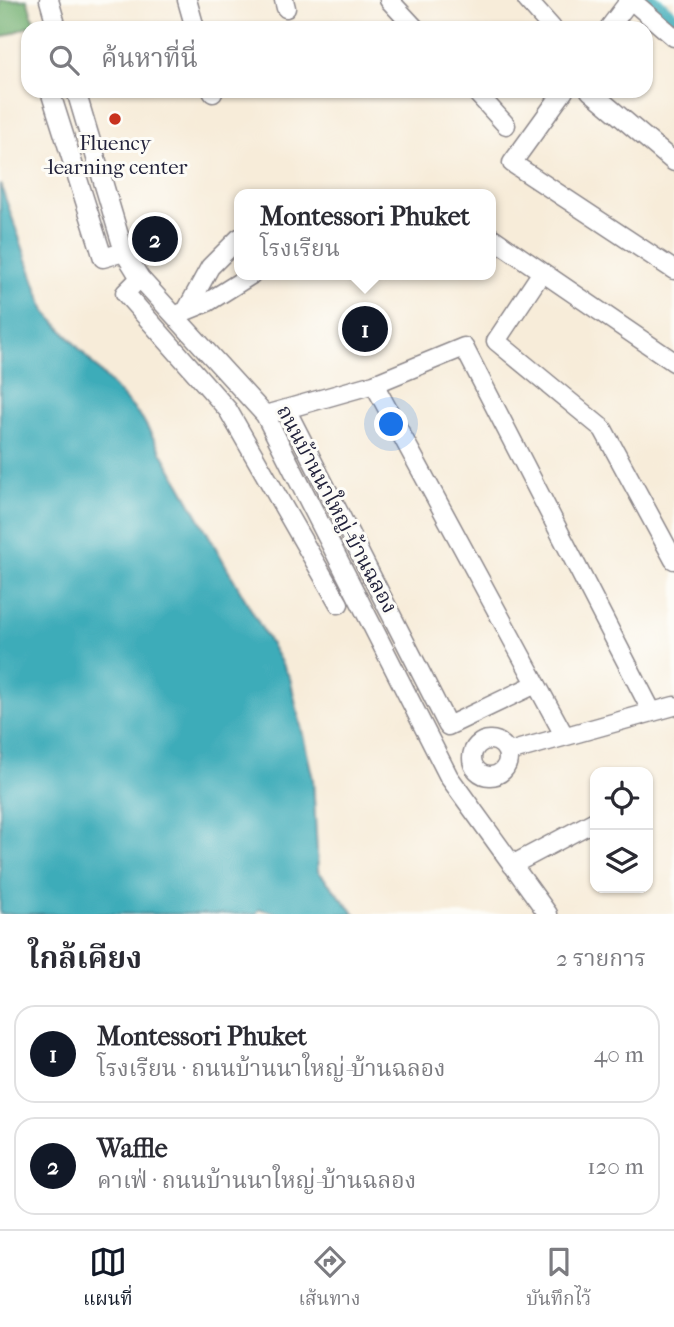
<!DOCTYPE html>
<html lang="th">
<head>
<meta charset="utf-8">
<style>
  body { margin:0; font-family:"IM FELL French Canon","Noto Serif Thai",serif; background:#f7f7f7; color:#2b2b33 }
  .controls { position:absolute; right:21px; bottom:21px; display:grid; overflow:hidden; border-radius:14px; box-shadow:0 2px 5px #0004 }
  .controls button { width:63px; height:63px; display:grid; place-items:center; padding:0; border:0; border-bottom:2px solid #e1e1e2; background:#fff; color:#2b2b33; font:35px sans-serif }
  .you { position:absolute; left:392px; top:425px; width:24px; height:24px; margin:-18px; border:5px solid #fff; border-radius:50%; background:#1a73e8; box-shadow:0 0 0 10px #1a73e833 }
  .badge { display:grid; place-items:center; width:46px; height:46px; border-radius:50%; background:#111827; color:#fff; font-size:23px; font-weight:700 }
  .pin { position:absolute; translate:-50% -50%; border:4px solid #fff; box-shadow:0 2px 7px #0006 }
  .popup { position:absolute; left:234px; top:189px; width:262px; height:91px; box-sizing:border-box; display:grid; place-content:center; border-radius:14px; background:#fff; filter:drop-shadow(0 2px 5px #0005); font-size:23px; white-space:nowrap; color:#7c7c81 }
  .popup b { font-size:26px; color:#2b2b33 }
  .popup::after { content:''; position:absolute; left:50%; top:100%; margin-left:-14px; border:14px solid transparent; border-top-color:#fff }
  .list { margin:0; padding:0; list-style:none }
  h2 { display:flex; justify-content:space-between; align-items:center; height:91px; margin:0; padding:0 28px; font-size:30px }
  h2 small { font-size:23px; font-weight:400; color:#7c7c81 }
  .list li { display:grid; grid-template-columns:46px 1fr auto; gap:21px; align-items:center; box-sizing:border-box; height:98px; margin:0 14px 14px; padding:0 14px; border:2px solid #e1e1e2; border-radius:21px }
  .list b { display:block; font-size:26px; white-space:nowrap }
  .list p { margin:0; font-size:23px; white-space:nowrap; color:#7c7c81 }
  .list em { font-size:23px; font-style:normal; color:#7c7c81 }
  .icon { flex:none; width:38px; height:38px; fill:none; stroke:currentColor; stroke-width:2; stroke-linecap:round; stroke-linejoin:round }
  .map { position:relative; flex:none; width:674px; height:914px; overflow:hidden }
  .search { position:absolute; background:#fff; box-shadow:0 2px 5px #0004; left:21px; right:21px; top:21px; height:77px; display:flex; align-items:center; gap:18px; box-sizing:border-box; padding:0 24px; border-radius:21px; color:#7c7c81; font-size:26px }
  .sheet { height:315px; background:#fff }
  nav { display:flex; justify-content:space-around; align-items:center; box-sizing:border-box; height:98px; border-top:2px solid #e1e1e2; background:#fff; font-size:19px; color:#7c7c81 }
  nav a { display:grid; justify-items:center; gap:4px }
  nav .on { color:#111827 }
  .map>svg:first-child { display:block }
  .forest { fill:#71af70; stroke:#4a6856; stroke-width:2 }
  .water { fill:#3cacb9; stroke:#2f677a; stroke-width:2 }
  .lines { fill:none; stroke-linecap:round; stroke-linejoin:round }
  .canal { stroke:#3cacb9; stroke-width:18 }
  .minor-casing { stroke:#8c878a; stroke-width:21 }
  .minor { stroke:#fff; stroke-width:18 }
  .poi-dot { fill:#c8321e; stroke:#fdfcf7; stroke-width:2.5 }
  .labels { text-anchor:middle; stroke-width:6; stroke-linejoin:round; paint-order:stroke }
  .poi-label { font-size:21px; fill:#22223b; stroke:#fdfcf7 }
  .street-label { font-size:21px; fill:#22223b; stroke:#fdfcf7 }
</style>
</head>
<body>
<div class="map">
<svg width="674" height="914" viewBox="0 0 674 914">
  <rect width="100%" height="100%" fill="#fdfcf7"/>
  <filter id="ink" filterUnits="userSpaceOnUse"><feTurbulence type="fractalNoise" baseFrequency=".0143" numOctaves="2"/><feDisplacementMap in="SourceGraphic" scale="14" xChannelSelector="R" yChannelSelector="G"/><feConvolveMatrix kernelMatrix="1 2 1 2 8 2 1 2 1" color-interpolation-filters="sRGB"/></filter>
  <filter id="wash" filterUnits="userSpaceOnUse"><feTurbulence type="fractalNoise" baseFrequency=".00686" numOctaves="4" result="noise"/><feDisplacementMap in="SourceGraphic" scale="28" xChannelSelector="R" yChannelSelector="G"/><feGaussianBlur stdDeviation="1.57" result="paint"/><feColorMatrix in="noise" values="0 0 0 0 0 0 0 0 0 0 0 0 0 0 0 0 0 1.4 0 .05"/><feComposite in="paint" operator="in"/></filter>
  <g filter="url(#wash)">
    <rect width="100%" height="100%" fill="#f7ecd9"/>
    <path class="forest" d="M0,0H27L35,24L0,38Z"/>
    <path class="water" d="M0,183L45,311L142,418L290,678L313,779L318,871L355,914H280L260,909L256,914H0Z"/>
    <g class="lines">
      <path class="canal" d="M650,0L674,21"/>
    </g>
  </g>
  <g filter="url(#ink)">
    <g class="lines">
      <g class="minor-casing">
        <path id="minor" d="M49,0L57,28
          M187,0L195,28
          M284,0L286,8
          M389,0L415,28
          M527,0L552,28
          M631,0L674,37
          M609,28L630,0
          M50,91L103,258L124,252
          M76,91L124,252L140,278L265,415L449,777L548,914
          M212,91L213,93
          M475,91L506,125
          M564,91L512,163L674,270
          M590,91L674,162
          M491,237L674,362
          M542,272L496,341L603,429L674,560
          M140,278L125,293L228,410L339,604
          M186,311L210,267L239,238
          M181,313L208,302L251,275
          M374,384L564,735
          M286,409L448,726L536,684
          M265,415L374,384L464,347L652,712
          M472 758a18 18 0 1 1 36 0a18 18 0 1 1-36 0Z
          M509,752L674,706
          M512,865L595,821"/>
      </g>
      <use href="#minor" class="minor"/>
    </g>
  </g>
  <circle class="poi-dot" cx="115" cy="119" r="7"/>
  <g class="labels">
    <g class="poi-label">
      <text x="115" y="150">Fluency<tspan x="115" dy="24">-learning center</tspan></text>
    </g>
    <g class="street-label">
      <text transform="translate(337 509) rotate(62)" y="7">ถนนบ้านนาใหญ่-บ้านฉลอง</text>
    </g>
  </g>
</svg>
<div class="controls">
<button><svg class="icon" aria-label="locate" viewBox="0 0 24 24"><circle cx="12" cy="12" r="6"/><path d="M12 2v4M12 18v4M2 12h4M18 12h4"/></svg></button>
<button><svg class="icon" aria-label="layers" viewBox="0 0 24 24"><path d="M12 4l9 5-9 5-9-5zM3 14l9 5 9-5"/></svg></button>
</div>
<div class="you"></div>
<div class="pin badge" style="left:365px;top:329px">1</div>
<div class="popup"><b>Montessori Phuket</b>โรงเรียน</div>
<div class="pin badge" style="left:155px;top:239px">2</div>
<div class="search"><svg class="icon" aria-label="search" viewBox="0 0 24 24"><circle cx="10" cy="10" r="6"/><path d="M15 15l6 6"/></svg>ค้นหาที่นี่</div>
</div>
<section class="sheet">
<h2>ใกล้เคียง<small>2 รายการ</small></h2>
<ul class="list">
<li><span class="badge">1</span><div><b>Montessori Phuket</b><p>โรงเรียน · ถนนบ้านนาใหญ่-บ้านฉลอง</p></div><em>40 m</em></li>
<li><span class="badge">2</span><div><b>Waffle</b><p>คาเฟ่ · ถนนบ้านนาใหญ่-บ้านฉลอง</p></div><em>120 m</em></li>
</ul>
</section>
<nav>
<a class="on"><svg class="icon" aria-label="map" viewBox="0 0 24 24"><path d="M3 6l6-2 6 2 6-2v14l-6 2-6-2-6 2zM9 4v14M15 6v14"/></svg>แผนที่</a>
<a><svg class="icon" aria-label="directions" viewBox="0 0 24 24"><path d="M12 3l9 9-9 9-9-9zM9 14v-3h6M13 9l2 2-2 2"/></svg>เส้นทาง</a>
<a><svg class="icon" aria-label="saved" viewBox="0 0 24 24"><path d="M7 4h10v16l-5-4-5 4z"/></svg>บันทึกไว้</a>
</nav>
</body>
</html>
